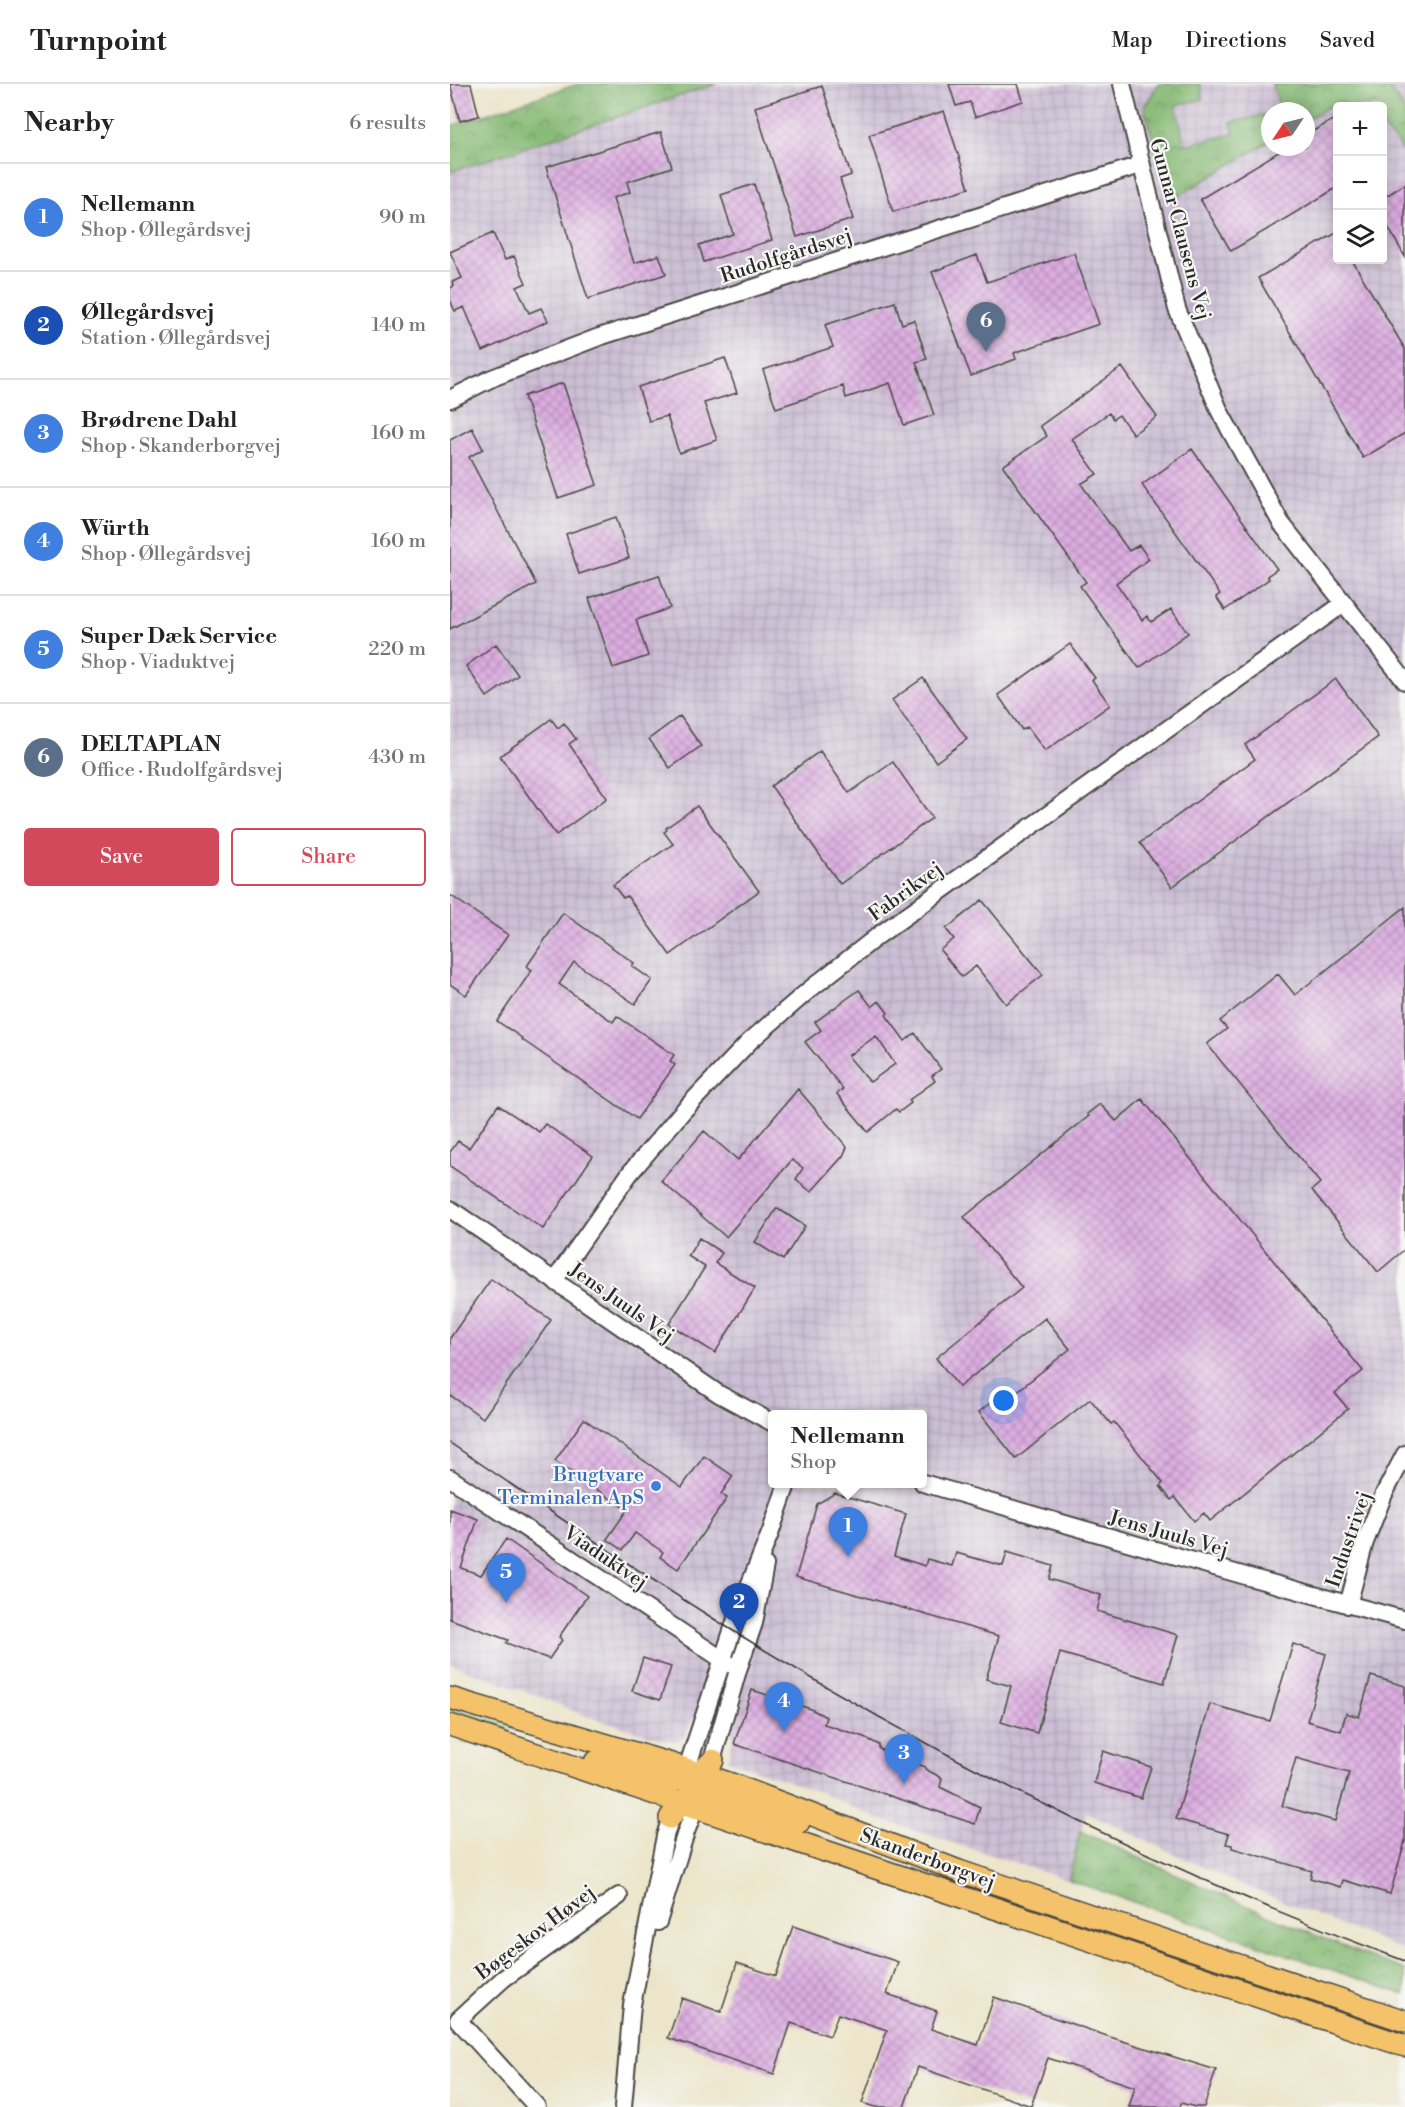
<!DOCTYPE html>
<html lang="en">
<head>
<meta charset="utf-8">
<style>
  body { margin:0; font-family:"Libre Bodoni",serif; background:#f2f2f2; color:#222 }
  .controls { position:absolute; right:18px; top:18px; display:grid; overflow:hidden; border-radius:6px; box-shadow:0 3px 15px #0003 }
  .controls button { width:54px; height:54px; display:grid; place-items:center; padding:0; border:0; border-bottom:2px solid #e0e0e0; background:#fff; color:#222; font:30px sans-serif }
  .compass { position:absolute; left:811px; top:18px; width:54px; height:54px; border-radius:50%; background:#fff; box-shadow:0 3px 15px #0003; rotate:235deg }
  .you { position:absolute; left:554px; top:1317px; width:21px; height:21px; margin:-15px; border:4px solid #fff; border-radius:50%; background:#1a73e8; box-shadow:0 0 0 9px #1a73e833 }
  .badge { display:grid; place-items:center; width:39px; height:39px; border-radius:50%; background:#d1495b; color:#fff; font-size:20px; font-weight:700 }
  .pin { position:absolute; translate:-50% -50px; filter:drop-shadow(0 2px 3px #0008) }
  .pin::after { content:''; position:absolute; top:32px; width:21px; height:18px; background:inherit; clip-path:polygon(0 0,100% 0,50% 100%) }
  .popup { position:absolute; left:318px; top:1326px; width:159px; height:78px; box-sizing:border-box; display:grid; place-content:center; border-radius:6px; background:#fff; filter:drop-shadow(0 2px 4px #0005); font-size:20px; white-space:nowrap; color:#767676 }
  .popup b { font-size:22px; color:#222 }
  .popup::after { content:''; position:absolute; left:50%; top:100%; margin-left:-12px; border:12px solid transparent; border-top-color:#fff }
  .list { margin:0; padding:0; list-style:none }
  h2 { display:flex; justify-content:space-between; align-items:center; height:78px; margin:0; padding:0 24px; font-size:26px }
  h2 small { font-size:20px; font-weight:400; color:#767676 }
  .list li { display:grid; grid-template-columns:39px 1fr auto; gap:18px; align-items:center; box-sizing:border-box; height:108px; padding:0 24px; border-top:2px solid #e0e0e0 }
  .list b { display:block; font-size:22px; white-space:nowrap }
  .list p { margin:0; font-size:20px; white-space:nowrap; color:#767676 }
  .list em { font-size:20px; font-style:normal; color:#767676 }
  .actions { display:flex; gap:12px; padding:18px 24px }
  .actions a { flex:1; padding:14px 0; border:2px solid #d1495b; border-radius:6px; text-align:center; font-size:21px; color:#d1495b }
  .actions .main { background:#d1495b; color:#fff }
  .icon { flex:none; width:33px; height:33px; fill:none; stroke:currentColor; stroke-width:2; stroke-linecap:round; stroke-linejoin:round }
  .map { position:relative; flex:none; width:955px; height:2023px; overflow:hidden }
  header { display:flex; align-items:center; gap:36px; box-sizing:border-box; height:84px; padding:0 30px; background:#fff; border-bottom:2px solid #e0e0e0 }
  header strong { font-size:28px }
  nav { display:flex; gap:33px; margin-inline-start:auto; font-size:21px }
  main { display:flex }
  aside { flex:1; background:#fff }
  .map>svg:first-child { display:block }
  .industrial { fill:url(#industrial-grid); fill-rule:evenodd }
  .grass { fill:url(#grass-tufts); stroke:#6a825a; stroke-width:1.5 }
  .forest { fill:url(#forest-crowns); stroke:#587250; stroke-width:1.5 }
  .building { fill:url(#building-cross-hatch); fill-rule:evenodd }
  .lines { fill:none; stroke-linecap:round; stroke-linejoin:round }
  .minor-casing { stroke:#484743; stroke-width:20 }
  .major-casing { stroke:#484743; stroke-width:24 }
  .minor { stroke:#fff; stroke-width:16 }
  .major { stroke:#f3c26a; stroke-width:21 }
  .tram { stroke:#2b2b2b; stroke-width:1.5 }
  .shop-dot { fill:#3f7fe0; stroke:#f6f6f2; stroke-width:2 }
  .labels { text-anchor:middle; stroke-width:4.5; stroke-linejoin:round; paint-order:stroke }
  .street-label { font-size:20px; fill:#2b2b2b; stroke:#f6f6f2 }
  .shop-label { font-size:20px; fill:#366cbe; stroke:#f6f6f2; text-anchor:end }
</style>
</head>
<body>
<header>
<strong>Turnpoint</strong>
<nav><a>Map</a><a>Directions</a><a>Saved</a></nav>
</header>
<main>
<aside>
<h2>Nearby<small>6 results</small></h2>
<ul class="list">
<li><span class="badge" style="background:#3f7fe0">1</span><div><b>Nellemann</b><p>Shop · Øllegårdsvej</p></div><em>90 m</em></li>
<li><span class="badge" style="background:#1a4fb4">2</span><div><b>Øllegårdsvej</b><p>Station · Øllegårdsvej</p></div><em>140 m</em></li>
<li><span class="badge" style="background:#3f7fe0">3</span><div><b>Brødrene Dahl</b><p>Shop · Skanderborgvej</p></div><em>160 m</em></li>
<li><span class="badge" style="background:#3f7fe0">4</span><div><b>Würth</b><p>Shop · Øllegårdsvej</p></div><em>160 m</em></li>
<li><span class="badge" style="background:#3f7fe0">5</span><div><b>Super Dæk Service</b><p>Shop · Viaduktvej</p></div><em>220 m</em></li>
<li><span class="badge" style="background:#5c6f8a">6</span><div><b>DELTAPLAN</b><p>Office · Rudolfgårdsvej</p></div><em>430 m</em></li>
</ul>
<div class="actions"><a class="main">Save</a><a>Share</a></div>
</aside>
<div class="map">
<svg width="955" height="2023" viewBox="0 0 955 2023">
  <defs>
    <pattern id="industrial-grid" width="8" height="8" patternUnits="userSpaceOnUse" patternTransform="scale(1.5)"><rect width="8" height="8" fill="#ccbed4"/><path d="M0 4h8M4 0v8" fill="none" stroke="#afa3b6"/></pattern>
    <pattern id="grass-tufts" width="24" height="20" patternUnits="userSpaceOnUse" patternTransform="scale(1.5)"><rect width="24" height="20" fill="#a8d988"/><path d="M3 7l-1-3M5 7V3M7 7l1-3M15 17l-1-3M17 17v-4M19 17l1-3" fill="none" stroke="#91ba76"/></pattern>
    <pattern id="forest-crowns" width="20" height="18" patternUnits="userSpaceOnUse" patternTransform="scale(1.5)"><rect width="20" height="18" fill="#86b974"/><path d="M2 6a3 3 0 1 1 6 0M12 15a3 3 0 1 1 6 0" fill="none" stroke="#6e975f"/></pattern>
    <pattern id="building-cross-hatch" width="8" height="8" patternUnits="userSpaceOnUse" patternTransform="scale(1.5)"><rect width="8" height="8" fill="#ddade1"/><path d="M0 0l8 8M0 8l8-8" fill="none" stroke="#b38db7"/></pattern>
  </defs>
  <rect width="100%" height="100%" fill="#f6f6f2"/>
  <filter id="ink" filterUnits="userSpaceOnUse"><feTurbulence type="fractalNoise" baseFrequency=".0167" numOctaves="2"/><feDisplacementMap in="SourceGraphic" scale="12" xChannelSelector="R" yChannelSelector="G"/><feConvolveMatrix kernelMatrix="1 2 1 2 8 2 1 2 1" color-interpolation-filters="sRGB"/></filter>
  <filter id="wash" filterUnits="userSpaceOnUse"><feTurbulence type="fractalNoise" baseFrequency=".008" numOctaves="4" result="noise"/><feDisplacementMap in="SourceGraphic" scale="24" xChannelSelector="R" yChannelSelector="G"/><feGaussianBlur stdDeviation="1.35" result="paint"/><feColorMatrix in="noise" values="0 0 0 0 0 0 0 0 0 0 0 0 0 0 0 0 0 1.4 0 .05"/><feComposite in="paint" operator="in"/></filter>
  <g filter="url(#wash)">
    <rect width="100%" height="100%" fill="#ece5ca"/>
    <path class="industrial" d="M266,0H955V1867L778,1795L636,1728L619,1796L429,1735L369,1708L278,1676L284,1650L242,1636L236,1651L227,1657L212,1655L133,1631L94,1614L0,1580V88ZM888,22H932V176H888ZM820,27H856V63H820ZM323,1330H473V1400H323Z"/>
    <path class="grass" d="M0,1623L186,1681L113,1659L0,1629Z"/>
    <path class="forest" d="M128,0H266L0,88V42Z
      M709,0H750L753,15L726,21L735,61L784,50L781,38L820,30V57L720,117L694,23Z
      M823,0H937L955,27V71L948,59L933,45L932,22H901L888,17L856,36V27H830Z
      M630,1747C738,1795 844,1846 955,1886V1911L619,1796Z"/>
    <g id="blocks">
      <path class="building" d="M0,0H21L29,32L10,37Z
        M499,0H568L573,17L525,33L520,18L506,22Z
        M372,2L401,91L390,95L403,135L347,153L305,23Z
        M494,27L519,104L443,128L419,51Z
        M888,33V103L781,167L750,115L837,63H856V51Z
        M211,48L222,83L177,98L180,108L163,114L184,179L209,171L216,190L138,215L96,83Z
        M304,100L322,156L254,178L249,161L283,150L271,111Z
        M955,100V173L933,134V114Z
        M888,148V176H902L955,265V349L913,374L808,194Z
        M43,149L55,176L64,172L76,199L67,203L79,229L91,224L98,237L33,267L14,223L5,227L0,216V204L4,202L2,198L12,194L0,168Z
        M624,169L649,240L564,269L566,275L521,292L482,188L527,171L537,198Z
        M445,218L452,240L464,236L477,275L466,278L484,331L454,341L440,299L396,314L393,302L326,324L313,286L383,263L375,241Z
        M275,274L287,309L254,319L267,356L229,369L217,332L199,337L188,303Z
        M672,283L707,333L683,350L669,331L663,335L659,329L622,355L647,390L631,400L679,467L689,461L699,475L666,499L692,536L697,532L701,538L721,525L738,549L689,584L630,502L636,498L553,382L597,352L590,342Z
        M113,299L147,401L108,414L74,312Z
        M22,344L33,365L19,373L86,500L0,545V356Z
        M742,365L827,485L817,492L819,495L775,526L766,513L770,510L692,401Z
        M166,433L179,474L129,490L116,450Z
        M209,491L220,524L186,536L198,572L163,584L139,514Z
        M46,560L68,591L37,613L16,582Z
        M620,560L645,594L642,596L660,621L595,667L577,643L572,646L548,611Z
        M473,594L517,655L486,678L442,616Z
        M886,595L928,653L722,803L690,759L805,675L795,661Z
        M230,632L251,662L220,684L199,655Z
        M101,635L108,644L114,639L126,655L119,660L157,714L106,751L50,672Z
        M370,667L399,709L443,678L482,734L390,800L321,702Z
        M247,722L309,807L220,871L177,812L173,814L163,801L223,760L214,748L217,746L216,744Z
        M0,811L58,851L16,911L0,900Z
        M532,816L593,891L556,920L526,882L512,893L490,866L504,855L496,845Z
        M955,823V1165L928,1188L862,1106L870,1099L757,960L777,945L770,937L828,890L845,911Z
        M113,829L184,879L182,882L202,896L185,920L124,878L109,900L163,938L167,932L224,971L220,977L225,981L187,1035L71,955L72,954L47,937L82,886L77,882Z
        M409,906L422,923L429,917L438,929L436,931L455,957L465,949L491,985L482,992L485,997L459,1016L461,1019L449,1028L446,1025L418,1048L387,1010L393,1005L355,958L371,946L365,938ZM426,952L445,980L420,998L398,972Z
        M348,1005L397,1063L393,1072L361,1108L346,1095L353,1084L342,1076L276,1153L211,1097L254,1047L288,1076Z
        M692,1015L913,1287L885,1309L898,1325L760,1437L754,1429L744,1437L725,1413L721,1416L710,1402L713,1399L664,1338L661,1340L640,1315L566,1375L529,1328L545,1315L555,1317L620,1265L595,1234L509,1303L486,1274L572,1204L514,1133L639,1032L637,1030L650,1020L666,1037Z
        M48,1021L89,1048L95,1040L143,1072L93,1145L0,1082V1068L8,1057L19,1064Z
        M327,1124L355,1142L333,1176L305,1158Z
        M249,1154L272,1169L265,1179L305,1204L265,1269L219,1240L255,1183L238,1172Z
        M41,1195L101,1236L33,1334L0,1311V1254Z
        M134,1335L232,1403L254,1372L283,1392L271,1410L277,1414L228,1485L210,1473L213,1468L185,1449L173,1466L157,1455L177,1426L105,1377Z
        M385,1409L456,1430L444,1472L475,1482L477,1475L502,1482L506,1469L553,1482L557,1468L603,1482L599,1495L651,1511L647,1527L728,1551L714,1599L610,1569L587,1649L551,1638L561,1602L536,1595L549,1552L346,1493L367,1420Z
        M0,1425L28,1435L11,1484L31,1491L56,1455L137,1512L109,1553L112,1556L99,1575L56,1559L58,1556L0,1535Z
        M843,1560L876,1570L857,1637L891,1647L896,1629L909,1633L921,1592L955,1602V1757L940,1810L893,1796L891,1803L860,1794L862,1787L782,1764V1761L776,1760L779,1750L726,1735L760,1620L820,1637ZM846,1674L899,1689L885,1737L832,1722Z
        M193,1574L221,1583L210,1616L182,1607Z
        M302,1606L361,1625L376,1633L374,1640L414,1653L429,1661V1665L475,1683V1685L492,1694L490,1703L530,1723L525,1740L284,1660Z
        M653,1667L701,1683L691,1714L644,1699Z
        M343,1842L448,1878L437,1910L487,1927L481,1945L528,1961L544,1913L660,1953L766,1986L754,2023H745L731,2019L730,2023H679L685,2003L598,1974L581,2022L468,1983L454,2023H425L412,2019L437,1946L388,1930L380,1952L341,1939L324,1990L218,1954L232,1914L271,1928L287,1879L326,1892Z"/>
    </g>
  </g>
  <g filter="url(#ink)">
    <use href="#blocks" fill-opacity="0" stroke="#484743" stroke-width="1.5"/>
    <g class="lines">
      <g class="minor-casing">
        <path id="minor" d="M672,0L727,225L770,328L831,439L955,597
          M0,315L42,294L149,253L690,81
          M0,1125L269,1310L323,1339
          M104,1197L180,1089L233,1027L300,957L359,906L429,851L893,520
          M0,1394L279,1580
          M473,1399L799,1493L955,1536
          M898,1521L915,1458L934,1410L955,1370
          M259,1687L288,1586L304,1539L315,1481
          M233,1696L287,1532L321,1447L337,1400
          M208,1838L236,1748L249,1714
          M87,2023L8,1936L53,1895L169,1812
          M173,2023L182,1921L215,1752L224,1723"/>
      </g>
      <g class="major-casing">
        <path id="major" d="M0,1614L218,1679L287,1702L509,1787L955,1937
          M0,1641L955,1962
          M145,1678L185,1686L213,1694L232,1696L249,1690L263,1676
          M220,1734C228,1721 234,1712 251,1710L349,1738"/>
      </g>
      <use href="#minor" class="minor"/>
      <use href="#major" class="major"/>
      <path class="tram" d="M0,1359C88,1418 174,1479 264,1535C482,1671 714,1788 955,1877"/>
    </g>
  </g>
  <circle class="shop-dot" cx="206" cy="1402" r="6"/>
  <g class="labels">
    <g class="street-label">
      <text transform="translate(731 145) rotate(75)" y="7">Gunnar Clausens Vej</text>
      <text transform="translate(336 171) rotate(-18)" y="7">Rudolfgårdsvej</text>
      <text transform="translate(455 807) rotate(-36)" y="7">Fabrikvej</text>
      <text transform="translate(172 1218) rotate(35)" y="7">Jens Juuls Vej</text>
      <text transform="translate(719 1449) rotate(16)" y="7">Jens Juuls Vej</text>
      <text transform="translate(898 1455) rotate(-71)" y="7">Industrivej</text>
      <text transform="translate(156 1473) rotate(34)" y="7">Viaduktvej</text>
      <text transform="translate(478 1774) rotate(20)" y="7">Skanderborgvej</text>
      <text transform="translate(85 1848) rotate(-37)" y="7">Bøgeskov Høvej</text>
    </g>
    <g class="shop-label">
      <text x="194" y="1397">Brugtvare<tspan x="194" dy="23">Terminalen ApS</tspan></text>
    </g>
  </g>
</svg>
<div class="controls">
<button>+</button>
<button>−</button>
<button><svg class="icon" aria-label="layers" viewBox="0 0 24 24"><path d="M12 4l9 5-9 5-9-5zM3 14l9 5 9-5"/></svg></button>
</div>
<svg class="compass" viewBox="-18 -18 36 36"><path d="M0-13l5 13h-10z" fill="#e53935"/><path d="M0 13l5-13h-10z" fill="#767676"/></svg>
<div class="you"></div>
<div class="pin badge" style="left:398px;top:1473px;background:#3f7fe0">1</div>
<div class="popup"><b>Nellemann</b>Shop</div>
<div class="pin badge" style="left:289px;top:1549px;background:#1a4fb4">2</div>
<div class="pin badge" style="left:454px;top:1700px;background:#3f7fe0">3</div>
<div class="pin badge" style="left:334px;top:1648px;background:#3f7fe0">4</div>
<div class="pin badge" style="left:56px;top:1519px;background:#3f7fe0">5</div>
<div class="pin badge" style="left:536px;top:268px;background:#5c6f8a">6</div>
</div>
</main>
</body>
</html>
